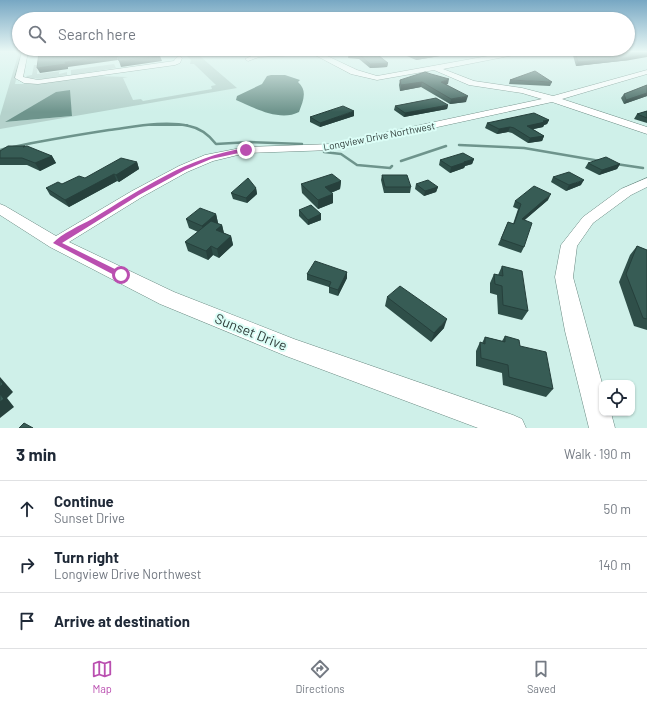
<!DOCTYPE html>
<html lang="en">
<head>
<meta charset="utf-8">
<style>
  body { margin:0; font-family:Barlow,sans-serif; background:#f2f2f3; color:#1f2937 }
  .controls { position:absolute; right:12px; bottom:12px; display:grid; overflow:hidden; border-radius:8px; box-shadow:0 1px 3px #0004 }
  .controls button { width:36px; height:36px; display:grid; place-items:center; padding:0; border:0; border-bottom:1px solid #e0e1e3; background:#fff; color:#1f2937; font:20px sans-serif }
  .stop { position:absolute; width:12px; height:12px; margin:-9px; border:3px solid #ba4fb0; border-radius:50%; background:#fff }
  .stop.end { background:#ba4fb0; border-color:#fff; box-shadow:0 1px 4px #0008 }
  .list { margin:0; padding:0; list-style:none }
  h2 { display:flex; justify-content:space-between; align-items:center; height:52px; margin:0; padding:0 16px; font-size:17px }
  h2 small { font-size:13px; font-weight:400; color:#747a83 }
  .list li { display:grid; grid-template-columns:26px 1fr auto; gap:12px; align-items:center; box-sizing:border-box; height:56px; padding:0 16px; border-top:1px solid #e0e1e3 }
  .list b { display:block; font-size:15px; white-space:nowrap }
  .list p { margin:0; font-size:13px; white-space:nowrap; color:#747a83 }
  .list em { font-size:13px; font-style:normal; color:#747a83 }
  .icon { flex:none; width:22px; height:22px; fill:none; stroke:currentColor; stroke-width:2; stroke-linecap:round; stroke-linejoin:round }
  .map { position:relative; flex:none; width:647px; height:428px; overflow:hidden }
  .search { position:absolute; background:#fff; box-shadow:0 1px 3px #0004; left:12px; right:12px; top:12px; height:44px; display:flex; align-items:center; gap:10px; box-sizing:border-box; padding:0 14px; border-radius:22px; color:#747a83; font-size:15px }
  .sheet { height:220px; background:#fff }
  nav { display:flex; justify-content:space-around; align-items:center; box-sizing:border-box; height:56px; border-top:1px solid #e0e1e3; background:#fff; font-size:11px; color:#747a83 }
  nav a { display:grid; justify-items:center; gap:2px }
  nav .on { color:#ba4fb0 }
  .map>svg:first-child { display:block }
  .green { fill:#b5d2cc; fill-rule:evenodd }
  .water { fill:#6e948c }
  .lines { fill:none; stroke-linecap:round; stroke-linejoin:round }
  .stream-far1 { stroke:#6e948c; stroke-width:2 }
  .stream { stroke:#6e948c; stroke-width:2.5 }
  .minor-casing { stroke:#6a8982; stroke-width:1 }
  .minor { fill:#fff; fill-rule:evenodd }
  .wall { fill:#2f4f49 }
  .shaded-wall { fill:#26403c }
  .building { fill:#375c55; stroke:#26403c }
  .route { fill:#ba4fb0 }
  .labels { text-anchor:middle; stroke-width:4; stroke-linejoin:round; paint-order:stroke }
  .far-street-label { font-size:10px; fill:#2f3c39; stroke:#dcfef7 }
  .near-street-label { font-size:14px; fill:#2f3c39; stroke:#dcfef7 }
</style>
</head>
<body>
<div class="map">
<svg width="647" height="428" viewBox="0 0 647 428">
  <rect width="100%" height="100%" fill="#cff0e9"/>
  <path class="green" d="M19,52H22L15,84H38L97,76L128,77L123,78L133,100L141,99L143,101L212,89L211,86L216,85L194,64H190L191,60L184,53L195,52L237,88L0,129V116ZM69,90L72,116L6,122Z
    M114,64L116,68L71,75V70Z
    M34,65H38L37,74L62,71L59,72V74L67,72V75L44,79L28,78L26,76L32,75Z"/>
  <path class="water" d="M271,75H285L300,80L298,82C308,91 303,101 299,112C280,122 254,108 236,100L237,96L262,84L267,76Z
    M70,90L72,116L5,122L56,92Z"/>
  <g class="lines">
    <path class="stream-far1" d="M150,125H187"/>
    <path class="stream" d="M459,145L524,148L600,161
      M13,147C45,140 77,135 109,130C133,127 165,120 189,126C200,128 209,135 216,144L250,142L302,144
      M0,150L7,148
      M324,152L341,154L357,165L390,168L392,166
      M401,161L446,146
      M616,164L643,168"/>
    <g class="minor-casing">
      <path id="minor" d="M22,52H28L23,77L38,80L174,61L175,59L179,56L182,58L180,63L175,65L38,84L24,83L15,78Z
        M283,52H322L321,53L357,70L377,76L510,52H522L519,54L443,69L474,81L522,88L553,96L647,70V74L562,99L647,127V134L552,102L332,150L246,153L213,161L187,172L142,197L69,242L174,292L294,339L513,415L522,419L526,428H478L286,356L160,304L50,247L0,215V204L5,206L56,236L132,191L179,166L205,155L246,147L332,144L542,99L522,93L469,85L434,70L377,80L351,74L313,54L259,57L248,61L245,59L258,53Z
        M647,178V187L631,195L593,223L577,246L573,277L602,383V413H611L615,428H589L565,331L555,277L561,245L583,217L621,189Z"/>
    </g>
    <use href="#minor" class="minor"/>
  </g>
  <path class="wall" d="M349,52H384L375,53L388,63L387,67L370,68L359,59L348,58Z
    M398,52H464L416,60Z
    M572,52H607L630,60L576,66Z
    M400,80L448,84H446L466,102L450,104L421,87L400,91L399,85Z
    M510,80L552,82L550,86L509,84Z
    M647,85V96L624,104L621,98L624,94Z
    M420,101L448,105L447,109L404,117L394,110L395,106Z
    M647,111V123L634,119L637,114Z
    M354,116L320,127L310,122V117Z
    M549,120L547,124L544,125L543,127L533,129L544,136L542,141L528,143L512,133L508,132L497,134L485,128L487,123Z
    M25,147L52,156L56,163L40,171L27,165H0V151Z
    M474,159L472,164L465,166L464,168L450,173L439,165L440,160Z
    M137,162L139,169L119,182L117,181L69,207L50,195L46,188L85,178Z
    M588,163L620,164L617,169L599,175L585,168Z
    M382,175L411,187L410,193H384L381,180Z
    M553,177L581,185L566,191L551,182Z
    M341,181L340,189L331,193L333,203L318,209L302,193L301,184Z
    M416,184L438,187L436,192L424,196L415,189Z
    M256,188L257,194L247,203L233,199L231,193Z
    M548,200L524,220V247L521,253L498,245L508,222L513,224L518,209L513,207L515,201Z
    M299,210L321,214V220L308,225L299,216Z
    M216,214L218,223L217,224L222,225L224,233L231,236L233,245L219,258L213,255L208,260L188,251L185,242L198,232L189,228L186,219Z
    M637,246L647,250V330L634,326L619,282L630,255Z
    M502,266L528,311L522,320L498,314L497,295L490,293V283L494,274L498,275Z
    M347,272V278L338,296L329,293V287L307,280V274Z
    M387,297L444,328L431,342L385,306Z
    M505,336L520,346L553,389L546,397L503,385L502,373L476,366V351L480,342L482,343L485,337L502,341Z"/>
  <path class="shaded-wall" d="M209,52H250L209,55Z
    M372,52H384L372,54Z
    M443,52H464L416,60L417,56Z
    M647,54V57L630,60L576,66L578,62Z
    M117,55L118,60L68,67V69L40,73L37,68L65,62Z
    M160,56L162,61L121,67L119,61Z
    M388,63L387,67L370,68V64Z
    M449,79L448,84L440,87L441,82Z
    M422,82L421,87L400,91L401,85Z
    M647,93V96L624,104L626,100Z
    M468,96L466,102L450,104L451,99Z
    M448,105L447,109L404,117L405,113Z
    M354,111V116L320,127V123Z
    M549,120L547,124L544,125L543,127L525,131L527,126Z
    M510,127L508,132L497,134L499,129Z
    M544,136L542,141L528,143L530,138Z
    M52,156L56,163L40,171L35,163Z
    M474,159L472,164L465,166L464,168L450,173L451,167Z
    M137,162L139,169L119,182L116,175Z
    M620,164L617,169L599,175L602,170Z
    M114,174L117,181L69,207L65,200Z
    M584,180L581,185L566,191L569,185Z
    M341,181L340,189L325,195V187Z
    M438,187L436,192L424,196L425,191Z
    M256,188L257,194L247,203L246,198Z
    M333,194V203L318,209V200Z
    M551,194L548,200L519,225L522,219Z
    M216,214L218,223L204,234L202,226Z
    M321,214V220L308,225V220Z
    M222,225L224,234L216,230Z
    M231,236L233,245L219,258L217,249Z
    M211,246L213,255L208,260L206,251Z
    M347,272V278L338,296V290Z
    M447,319L444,328L431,342L434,333Z
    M0,377L13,392L7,398L14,407L0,418Z"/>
  <path class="building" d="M39,52H157L160,56L119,61L117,55L65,62L66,64L37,68Z
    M349,52H374L388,63L370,64L360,55H348Z
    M407,52H443L417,56Z
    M575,52H647V54L632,57L578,62Z
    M535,71L552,82L510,80Z
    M425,72L431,74L449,79L441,82L468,96L451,99L422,82L401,85L400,80Z
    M647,85V93L626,100L624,94Z
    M436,98L448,105L405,113L395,106Z
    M343,106L354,111L320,123L310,117Z
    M647,111V118L637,114Z
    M534,113L549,120L543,121L545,122L527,126L544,136L530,138L514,128L510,127L499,129L487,123Z
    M8,146H25L23,147L27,146L52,156L35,163L22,158H0V151Z
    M463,153L474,159L464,162H466L451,167L440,160Z
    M606,157L620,164L602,170L588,163Z
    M121,158L137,162L116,175L114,174L65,200L46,188L58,182L62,184L79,176L85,178Z
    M569,172L584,180L569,185L553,177Z
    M332,174L341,181L325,187L333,194L318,200L301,184Z
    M382,175H407L411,187H385Z
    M248,178L256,188L246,198L231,193Z
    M428,180L438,187L425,191L416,184Z
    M534,186L551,194L522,219L532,223L524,247L501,239L508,222L514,224L521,204L515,201Z
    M311,205L321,214L308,220L299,210Z
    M200,208L216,214L202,226L186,219Z
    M211,221L222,225L216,230L231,236L217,249L211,246L206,251L185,242Z
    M637,246L647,250V319L643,318L626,274Z
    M315,261L347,272L338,290L329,287L331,282L307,274Z
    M502,266L522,271L528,311L503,305L502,286L495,284L494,274L503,276Z
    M400,286L447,319L434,333L387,297Z
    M505,336L519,340L520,346L546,352L553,389L509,377L508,365L481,358L480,342L485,344V337L505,342Z
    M0,380L3,384L0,387Z
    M0,394L4,399L0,402Z
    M24,423L33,428H19Z"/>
  <linearGradient id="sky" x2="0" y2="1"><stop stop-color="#77a7c3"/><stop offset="0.46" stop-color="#e9f8f5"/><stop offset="1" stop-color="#e9f8f5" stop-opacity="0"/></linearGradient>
  <rect width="647" height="112" fill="url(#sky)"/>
  <path class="route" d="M246,148L249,150L248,151L211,159L185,170L139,195L62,243L123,273V277H118L53,243C61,234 81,225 92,219C140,190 189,156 246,148Z"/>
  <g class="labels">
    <g class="far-street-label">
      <text transform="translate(379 136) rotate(-11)" y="4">Longview Drive Northwest</text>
    </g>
    <g class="near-street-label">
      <text transform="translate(251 332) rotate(22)" y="5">Sunset Drive</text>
    </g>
  </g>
</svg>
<div class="controls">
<button><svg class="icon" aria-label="locate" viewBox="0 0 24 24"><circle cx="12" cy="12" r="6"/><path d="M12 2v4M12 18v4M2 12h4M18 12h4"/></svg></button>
</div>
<div class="stop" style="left:121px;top:275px"></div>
<div class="stop end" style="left:246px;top:150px"></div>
<div class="search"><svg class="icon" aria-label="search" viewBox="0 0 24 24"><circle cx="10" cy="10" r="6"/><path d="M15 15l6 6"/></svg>Search here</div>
</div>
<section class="sheet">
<h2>3 min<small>Walk · 190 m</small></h2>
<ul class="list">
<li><svg class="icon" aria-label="ahead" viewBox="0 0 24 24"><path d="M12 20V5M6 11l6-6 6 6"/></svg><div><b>Continue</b><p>Sunset Drive</p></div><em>50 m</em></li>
<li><svg class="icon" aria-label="right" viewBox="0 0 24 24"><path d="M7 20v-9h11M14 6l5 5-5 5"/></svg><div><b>Turn right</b><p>Longview Drive Northwest</p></div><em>140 m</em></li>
<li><svg class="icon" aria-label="arrive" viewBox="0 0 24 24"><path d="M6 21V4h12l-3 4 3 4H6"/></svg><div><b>Arrive at destination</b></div></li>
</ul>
</section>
<nav>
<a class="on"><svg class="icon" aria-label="map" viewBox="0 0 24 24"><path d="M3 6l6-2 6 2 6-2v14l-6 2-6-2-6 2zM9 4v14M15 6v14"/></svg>Map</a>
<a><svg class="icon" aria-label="directions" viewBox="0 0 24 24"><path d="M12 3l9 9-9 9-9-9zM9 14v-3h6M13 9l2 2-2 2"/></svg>Directions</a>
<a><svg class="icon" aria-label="saved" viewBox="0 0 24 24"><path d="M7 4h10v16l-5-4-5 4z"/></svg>Saved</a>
</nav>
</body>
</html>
